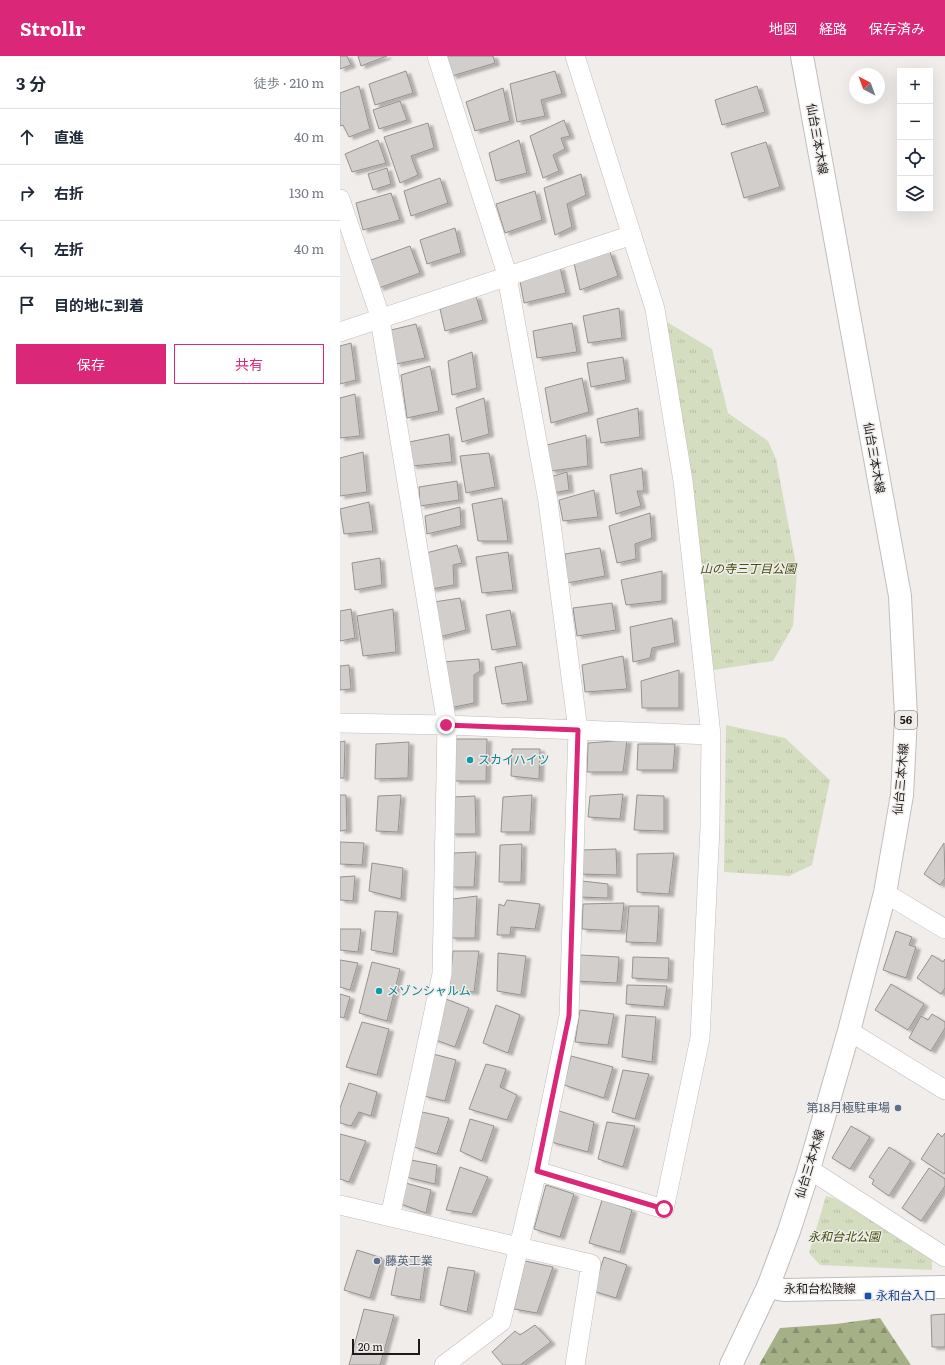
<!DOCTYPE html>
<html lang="ja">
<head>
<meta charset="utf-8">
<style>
  body { margin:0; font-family:Literata,"Noto Sans JP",serif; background:#f2f2f3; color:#1f2937 }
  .controls { position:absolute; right:12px; top:12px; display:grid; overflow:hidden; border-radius:0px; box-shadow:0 4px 16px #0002 }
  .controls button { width:36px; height:36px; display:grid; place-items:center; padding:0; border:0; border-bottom:1px solid #e0e1e3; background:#fff; color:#1f2937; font:20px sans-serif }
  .compass { position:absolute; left:509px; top:12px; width:36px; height:36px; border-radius:50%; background:#fff; box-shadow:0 4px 16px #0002; rotate:319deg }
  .scale { position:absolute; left:12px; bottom:10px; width:68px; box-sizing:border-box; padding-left:4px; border:2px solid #1d1b1b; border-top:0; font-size:11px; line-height:14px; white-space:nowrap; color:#1d1b1b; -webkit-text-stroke:3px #f1edeb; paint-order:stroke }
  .stop { position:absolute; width:12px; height:12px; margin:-9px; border:3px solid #db2777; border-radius:50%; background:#fff }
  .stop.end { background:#db2777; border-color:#fff; box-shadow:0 1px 4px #0008 }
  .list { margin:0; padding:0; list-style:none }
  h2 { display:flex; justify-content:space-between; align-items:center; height:52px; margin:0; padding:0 16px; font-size:17px }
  h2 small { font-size:13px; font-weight:400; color:#747a83 }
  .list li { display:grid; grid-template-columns:26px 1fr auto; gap:12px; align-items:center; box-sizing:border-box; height:56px; padding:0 16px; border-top:1px solid #e0e1e3 }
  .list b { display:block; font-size:15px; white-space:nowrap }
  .list em { font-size:13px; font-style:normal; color:#747a83 }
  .actions { display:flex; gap:8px; padding:12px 16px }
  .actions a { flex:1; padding:9px 0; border:1px solid #db2777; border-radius:0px; text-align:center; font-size:14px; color:#db2777 }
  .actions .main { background:#db2777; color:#fff }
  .icon { flex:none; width:22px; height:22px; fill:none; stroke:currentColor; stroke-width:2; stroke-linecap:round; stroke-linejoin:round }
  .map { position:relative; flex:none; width:605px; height:1309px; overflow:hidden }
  header { display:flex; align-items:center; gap:24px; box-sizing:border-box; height:56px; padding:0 20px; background:#db2777; color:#fff }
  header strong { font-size:19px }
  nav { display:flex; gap:22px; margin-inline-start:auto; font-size:14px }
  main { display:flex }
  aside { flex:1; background:#fff }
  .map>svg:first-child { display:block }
  .forest { fill:url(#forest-firs) }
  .park { fill:url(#park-tufts) }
  .building { fill:#d2cecc; stroke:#969290; filter:url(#shadow) }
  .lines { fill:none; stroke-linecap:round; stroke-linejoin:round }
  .minor-casing { stroke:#c1bdbb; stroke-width:20 }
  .tertiary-casing { stroke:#c1bdbb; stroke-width:24 }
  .primary-casing { stroke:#c1bdbb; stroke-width:24 }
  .minor { stroke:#fff; stroke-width:19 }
  .tertiary { stroke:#fff; stroke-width:22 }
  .primary { stroke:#fff; stroke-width:22 }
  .route { stroke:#db2777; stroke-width:5 }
  .culture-dot { fill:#0f9aa8; stroke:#f1edeb; stroke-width:1.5 }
  .service-dot { fill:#5c6f8a; stroke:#f1edeb; stroke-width:1.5 }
  .transit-dot { fill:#1a4fb4; stroke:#f1edeb; stroke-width:1.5 }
  .labels { text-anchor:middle; stroke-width:3; stroke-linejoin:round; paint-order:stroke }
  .shield { fill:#f1edeb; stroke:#5d5a59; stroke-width:1 }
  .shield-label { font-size:11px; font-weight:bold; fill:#1d1b1b }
  .street-label { font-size:12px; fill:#1d1b1b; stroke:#f1edeb }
  .park-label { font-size:12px; font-style:italic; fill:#424e0a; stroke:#f1edeb }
  .culture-label { font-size:12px; fill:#0d838f; stroke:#f1edeb; text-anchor:start }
  .service-label { font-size:12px; fill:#4e5e75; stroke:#f1edeb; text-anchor:end }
  .transit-label { font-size:12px; fill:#164399; stroke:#f1edeb; text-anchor:start }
</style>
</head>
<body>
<header>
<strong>Strollr</strong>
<nav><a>地図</a><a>経路</a><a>保存済み</a></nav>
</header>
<main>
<aside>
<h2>3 分<small>徒歩 · 210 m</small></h2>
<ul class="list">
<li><svg class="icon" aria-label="ahead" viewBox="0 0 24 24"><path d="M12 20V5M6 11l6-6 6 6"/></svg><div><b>直進</b></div><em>40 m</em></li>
<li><svg class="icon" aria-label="right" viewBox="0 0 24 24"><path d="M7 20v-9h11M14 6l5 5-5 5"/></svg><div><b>右折</b></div><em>130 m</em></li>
<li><svg class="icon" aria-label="left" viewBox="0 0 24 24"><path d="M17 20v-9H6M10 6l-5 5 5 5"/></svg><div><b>左折</b></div><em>40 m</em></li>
<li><svg class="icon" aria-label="arrive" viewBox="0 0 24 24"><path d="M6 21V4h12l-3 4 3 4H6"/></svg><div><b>目的地に到着</b></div></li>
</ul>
<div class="actions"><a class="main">保存</a><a>共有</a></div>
</aside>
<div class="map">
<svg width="605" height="1309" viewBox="0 0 605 1309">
  <defs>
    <pattern id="forest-firs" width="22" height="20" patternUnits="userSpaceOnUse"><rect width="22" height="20" fill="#a5b086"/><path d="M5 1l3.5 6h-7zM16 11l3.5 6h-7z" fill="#868e6d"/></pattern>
    <pattern id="park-tufts" width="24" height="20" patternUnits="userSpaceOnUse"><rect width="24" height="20" fill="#d5ddc0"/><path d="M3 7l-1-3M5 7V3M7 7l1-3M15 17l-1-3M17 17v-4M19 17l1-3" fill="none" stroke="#b6bda4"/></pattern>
    <filter id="shadow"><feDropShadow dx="4.5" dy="2.5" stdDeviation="1" flood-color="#0004"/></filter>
  </defs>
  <rect width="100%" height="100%" fill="#f1edeb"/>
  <path class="forest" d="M540,1262L571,1309H419L440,1272L496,1268Z"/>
  <path class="park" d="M322,263L372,293L388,357L428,385L436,403L457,514L453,570L433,605L373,614Z
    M386,669L445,682L490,724L472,809L449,820L384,816Z
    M486,1140L494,1142L592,1202V1214L480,1209L469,1197Z"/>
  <path class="building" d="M0,0H7L11,9L0,13Z
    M18,0H47L21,10Z
    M106,0H153L155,7L112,20Z
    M66,15L73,37L35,49L29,28Z
    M215,15L222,38L201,44L205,60L177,66L170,28Z
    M19,30L30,73L9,81L3,69L0,70V37Z
    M417,30L425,56L382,69L375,44Z
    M163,32L170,65L135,75L126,46Z
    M60,45L67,64L39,73L33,54Z
    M224,64L230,80L221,82L225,93L213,99L219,115L203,122L190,80Z
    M88,67L94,92L71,100L78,119L60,127L44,81Z
    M38,84L46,107L12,116L5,98Z
    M179,84L187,117L156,125L149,97Z
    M426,86L440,131L404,142L391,97Z
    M47,112L51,128L33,134L28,118Z
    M241,118L246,139L227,148L232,171L215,179L204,132Z
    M100,122L108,147L71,160L64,135Z
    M195,135L202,164L165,177L156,148Z
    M51,137L60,164L23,174L16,147Z
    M115,172L121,197L87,208L80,184Z
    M70,190L80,217L39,232L31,204Z
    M270,196L278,220L240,234L234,207Z
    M220,211L226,237L184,247L180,225Z
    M136,240L143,264L105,275L100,253Z
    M279,252L282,282L248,287L243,260Z
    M232,267L237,296L197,302L193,275Z
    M76,268L85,302L56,308L51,274Z
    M11,287L16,324L0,328V290Z
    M132,296L137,332L112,339L108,305Z
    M283,301L286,324L251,331L247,307Z
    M90,310L99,355L67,362L61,319Z
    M242,322L249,356L211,367L205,332Z
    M15,338L20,380L0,382V342Z
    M144,342L149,378L122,386L116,352Z
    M298,352L300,381L261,387L257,363Z
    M109,378L112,406L72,410L69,386Z
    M246,379L248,410L211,415L207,389Z
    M23,396L27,436L0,440V402Z
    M149,397L155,431L126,437L120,400Z
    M302,412L304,435H297L301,450L276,458L270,419Z
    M227,416L229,434L213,437L210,421Z
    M117,425L119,444L80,450L79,431Z
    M254,434L258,461L223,465L219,444Z
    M162,442L168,485H138L132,448Z
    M29,446L33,475L4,478L0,453Z
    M120,451L121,470L87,478L85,460Z
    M310,457L312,482L295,488L296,503L277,507L269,470Z
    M117,489L122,507L113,509L114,529L91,533L86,497Z
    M260,492L265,520L227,527L225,498Z
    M168,496L173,534L142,537L136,501Z
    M40,502L42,529L15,534L12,507Z
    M322,515V545L286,549L281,524Z
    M120,542L126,574L99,581L94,546Z
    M272,547L276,574L237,580L233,552Z
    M11,553L15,582L0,585V555Z
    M53,553L56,596L23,600L17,560Z
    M170,554L177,590L152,594L146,559Z
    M332,562L335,587L312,592L310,602L293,606L290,571Z
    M283,600L287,633L245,636L242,609Z
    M139,603L140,615L134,619V647L109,652L103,606Z
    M182,606L188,645L162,648L155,611Z
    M9,609L11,633L0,634V610Z
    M339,614V652H302L301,625Z
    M115,683H147L146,725H114Z
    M287,684L283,716H247L248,687Z
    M5,685L4,722H0V686Z
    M69,686L68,722L35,723L36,688Z
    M298,688H335L333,714H297Z
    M172,693H200L199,723L171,720Z
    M283,738L280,763L248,761L250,740Z
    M0,739H6L7,774L0,775Z
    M61,739L58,776L36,775L38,740Z
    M192,739L190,776H161L163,741Z
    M297,739L324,740V775L294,774Z
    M135,740L136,778H111L113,741Z
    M0,786L24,787L22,809L0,808Z
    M604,787L605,822L600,829L584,818Z
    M182,788L181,826H159L160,789Z
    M276,793L277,819L240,818L241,794Z
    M136,796L134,831H111L114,797Z
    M334,797L329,838L297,836V798Z
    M32,807L63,812L61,843L29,835Z
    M15,820L13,845L0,844V821Z
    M242,825L268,828V842L239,841Z
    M137,840L135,882H111L113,843Z
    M167,844L200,848L195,873L171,871L170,879H157L159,848L164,850Z
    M284,847L281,875L242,873L243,848Z
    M289,850H319L317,887L286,886Z
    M35,855L58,856L53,898L31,894Z
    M0,873H21L18,896L0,894Z
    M556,875L572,881L569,889L576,891L566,922L543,914Z
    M113,895H139L134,936L109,934Z
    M158,897L186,900L181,939L157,935Z
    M240,899L279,901L277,927L236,925Z
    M592,899L603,906L605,903V932L601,938L577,922Z
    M293,901L329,902L328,924L292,922Z
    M0,904L18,907L10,934L0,931Z
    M32,906L60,913L47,965L19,957Z
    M551,928L584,948L568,974L535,954Z
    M287,929L327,930L324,951L286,948Z
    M0,938L10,941L4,962L0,961Z
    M106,943L129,952L115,991L93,983Z
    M156,949L180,959L168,997L143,987Z
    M240,954L274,958L268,989L235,986Z
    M592,958L605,966V972L591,995L569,982L581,960L588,964Z
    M286,959L316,961L312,1006L282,1001Z
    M22,966L49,973L37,1019L6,1011Z
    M93,998L116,1004L105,1045L84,1040Z
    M231,1000L273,1011L264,1042L224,1029Z
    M146,1008L166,1013L160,1031L177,1039L167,1064L129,1053Z
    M283,1014L309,1018L295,1063L272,1056Z
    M9,1027L37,1036L31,1060L19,1056L11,1070L0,1067V1052Z
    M216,1054L254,1066L248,1096L211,1086Z
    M82,1056L109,1062L97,1098L74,1091Z
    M130,1063L154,1070L142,1105L120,1095Z
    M267,1066L295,1070L283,1111L258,1103Z
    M511,1070L530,1081L510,1113L492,1102Z
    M598,1077L602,1081L605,1077V1116L604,1118L581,1103Z
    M0,1078L26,1085L9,1126L0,1123Z
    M549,1091L571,1105L549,1140L532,1128L534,1124L529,1121Z
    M71,1104L97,1109L95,1128L66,1121Z
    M120,1111L148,1121L132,1158L106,1154Z
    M589,1112L605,1123V1130L581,1165L562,1152Z
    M62,1126L91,1134L86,1157L58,1147Z
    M206,1129L234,1138L220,1181L194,1173Z
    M262,1144L292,1154L280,1196L249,1187Z
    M17,1194L42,1202L30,1242L4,1234Z
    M59,1200L86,1203L80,1244L51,1239Z
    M264,1201L287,1209L276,1242L253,1235Z
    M185,1205L213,1211L197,1257L174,1253Z
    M108,1211L135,1215L127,1256L100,1249Z
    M24,1253L54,1259L40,1309H9Z
    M605,1258V1291H592L591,1259Z
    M195,1269L211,1286L180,1309H163L152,1296L175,1275L180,1279Z"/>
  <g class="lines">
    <g class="minor-casing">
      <path id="minor" d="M97,0L166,215L208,445L238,674L229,960L197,1115L161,1266L104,1309
        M0,143L39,257L107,669L102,918L50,1161
        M0,276L292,179
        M0,667L107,669L371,679
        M545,837L605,873
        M509,975L605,1034
        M469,1113L605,1201
        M197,1115L324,1153L360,982L370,771L371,679L343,425L315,253L235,0
        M0,1149L251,1208L235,1309"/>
    </g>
    <g class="tertiary-casing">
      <path id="tertiary" d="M428,1231L444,1234L605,1231"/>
    </g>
    <g class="primary-casing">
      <path id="primary" d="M391,1309L428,1231L449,1175L469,1113L509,975L545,837L562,739L566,661L560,540L462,0"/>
    </g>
    <use href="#minor" class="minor"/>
    <use href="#tertiary" class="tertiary"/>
    <use href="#primary" class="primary"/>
  </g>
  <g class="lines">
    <path class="route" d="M106,669L238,674L229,960L197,1115L324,1153"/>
  </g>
  <g class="culture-dot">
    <circle cx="130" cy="704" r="4"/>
    <circle cx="39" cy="935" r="4"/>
  </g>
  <g class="service-dot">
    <circle cx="558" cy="1052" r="4"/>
    <circle cx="37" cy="1205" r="4"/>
  </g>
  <rect class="transit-dot" x="524" y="1236" width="8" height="8" rx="2"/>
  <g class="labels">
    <rect class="shield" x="555" y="655" width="22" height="18" rx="3"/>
    <g class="shield-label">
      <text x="566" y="668">56</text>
    </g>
    <g class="street-label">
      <text transform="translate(477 83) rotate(80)" y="4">仙台三本木線</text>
      <text transform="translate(534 402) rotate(80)" y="4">仙台三本木線</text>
      <text transform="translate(561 723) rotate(-85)" y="4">仙台三本木線</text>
      <text transform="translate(470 1108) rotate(-73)" y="4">仙台三本木線</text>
      <text x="480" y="1237">永和台松陵線</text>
    </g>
    <g class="park-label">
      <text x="408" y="517">山の寺三丁目公園</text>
      <text x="504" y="1185">永和台北公園</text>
    </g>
    <g class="culture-label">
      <text x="138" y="708">スカイハイツ</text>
      <text x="47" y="939">メゾンシャルム</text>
    </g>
    <g class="service-label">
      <text x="550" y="1056">第18月極駐車場</text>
      <text x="45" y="1209" text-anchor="start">藤英工業</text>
    </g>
    <g class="transit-label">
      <text x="536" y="1244">永和台入口</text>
    </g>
  </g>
</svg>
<div class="controls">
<button>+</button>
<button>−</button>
<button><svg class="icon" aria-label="locate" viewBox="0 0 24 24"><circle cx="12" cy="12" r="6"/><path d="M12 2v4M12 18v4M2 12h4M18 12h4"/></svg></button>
<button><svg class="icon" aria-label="layers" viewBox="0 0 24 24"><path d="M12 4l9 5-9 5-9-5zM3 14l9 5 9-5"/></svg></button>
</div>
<svg class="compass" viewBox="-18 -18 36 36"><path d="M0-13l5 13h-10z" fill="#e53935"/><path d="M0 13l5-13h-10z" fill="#747a83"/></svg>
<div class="scale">20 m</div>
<div class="stop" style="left:324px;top:1153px"></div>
<div class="stop end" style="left:106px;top:669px"></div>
</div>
</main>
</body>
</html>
